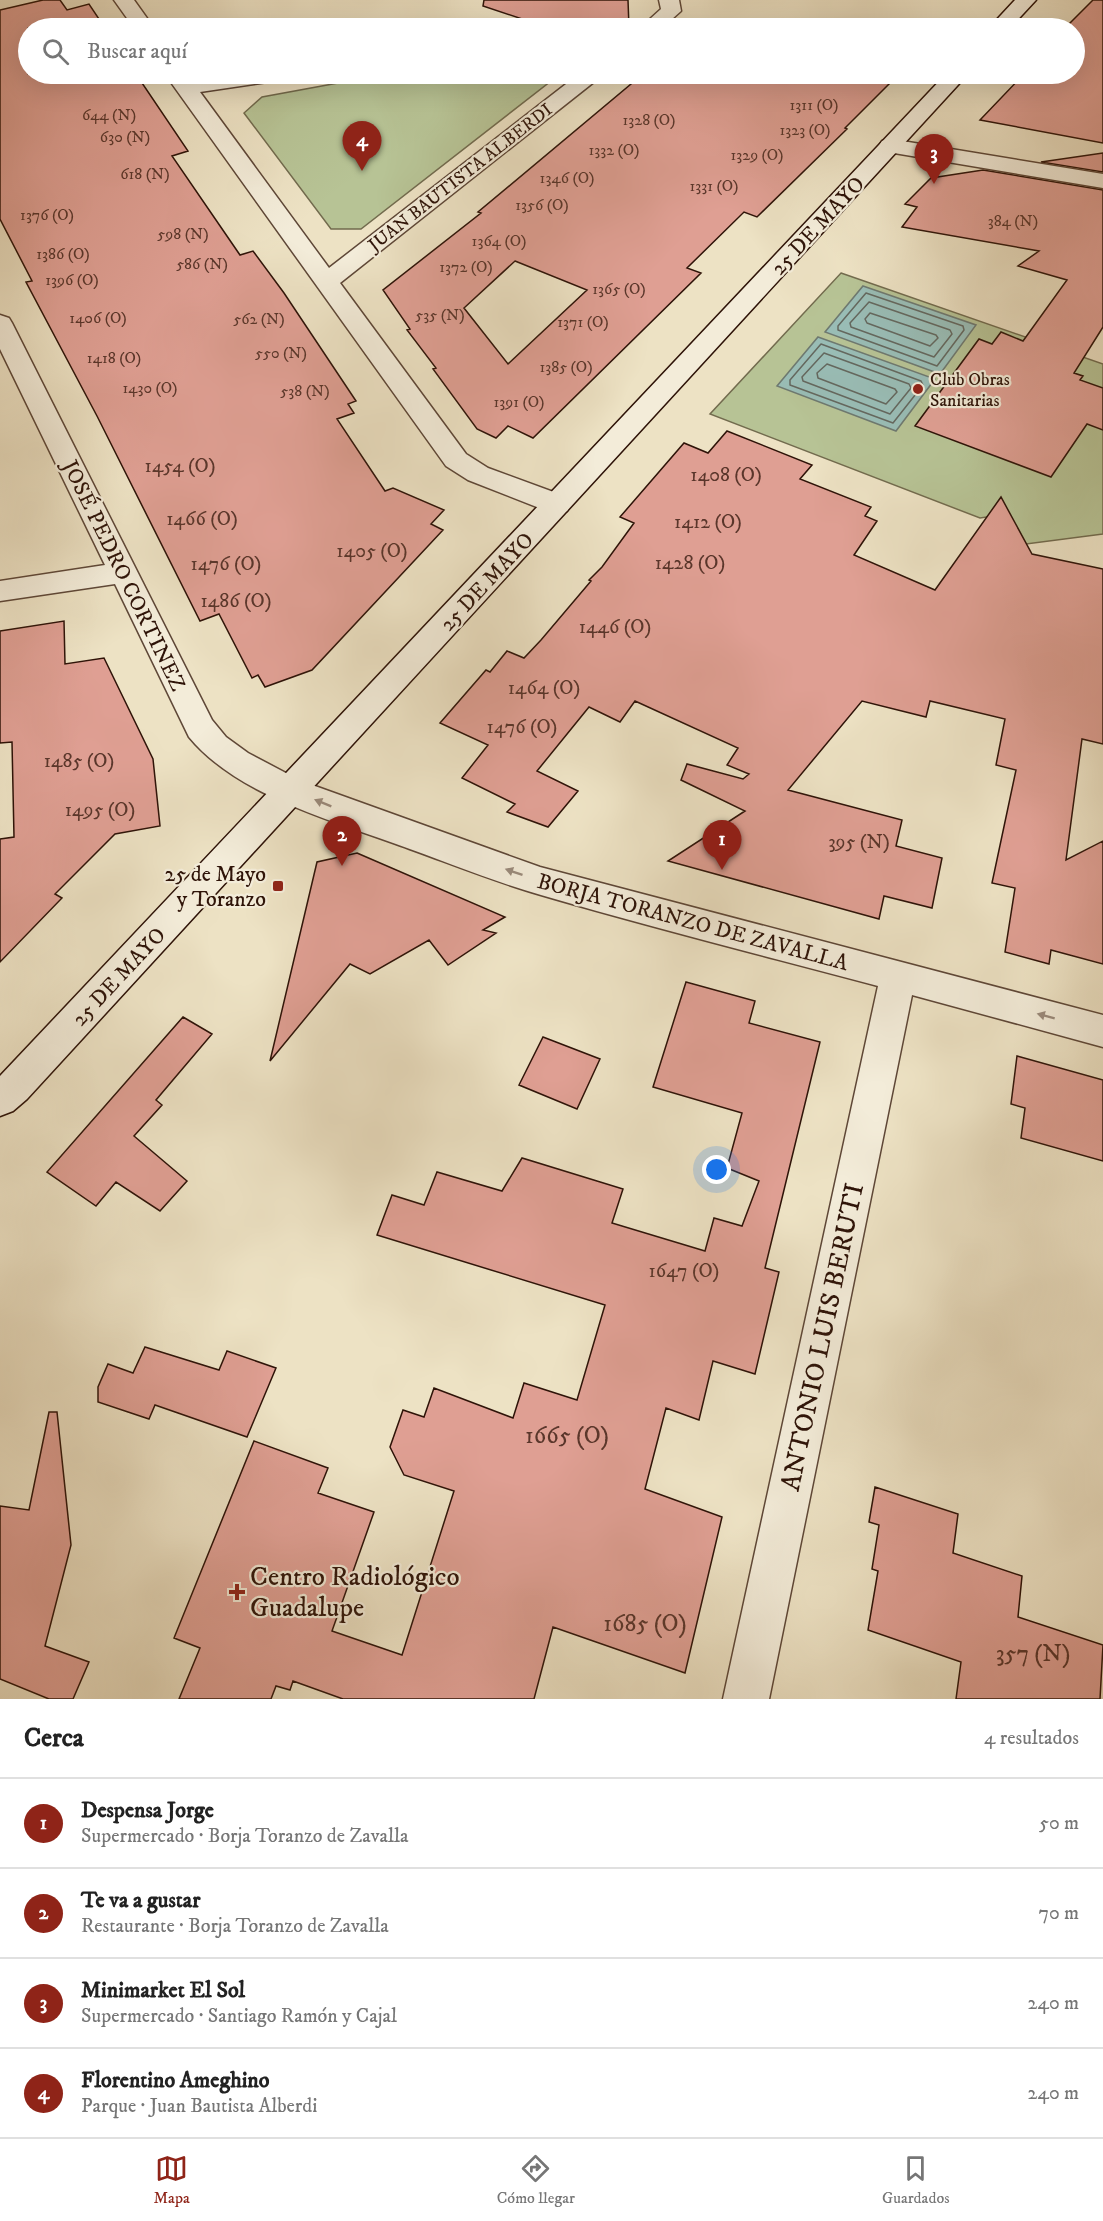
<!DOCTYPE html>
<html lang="es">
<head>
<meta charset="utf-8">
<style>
  body { margin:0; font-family:"IM FELL DW Pica",serif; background:#f2f2f2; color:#222 }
  .you { position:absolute; left:717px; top:1170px; width:21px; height:21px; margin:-15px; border:4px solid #fff; border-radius:50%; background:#1a73e8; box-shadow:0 0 0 9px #1a73e833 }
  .badge { display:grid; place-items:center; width:39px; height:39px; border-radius:50%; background:#8f2418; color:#fff; font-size:20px; font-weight:700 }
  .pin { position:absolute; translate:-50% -50px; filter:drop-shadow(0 2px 3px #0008) }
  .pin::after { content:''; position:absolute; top:32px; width:21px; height:18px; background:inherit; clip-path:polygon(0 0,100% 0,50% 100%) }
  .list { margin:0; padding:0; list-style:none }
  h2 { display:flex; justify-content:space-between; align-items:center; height:78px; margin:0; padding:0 24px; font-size:26px }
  h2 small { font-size:20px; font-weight:400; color:#767676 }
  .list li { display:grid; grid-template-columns:39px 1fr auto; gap:18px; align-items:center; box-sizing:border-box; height:90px; padding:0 24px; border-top:2px solid #e0e0e0 }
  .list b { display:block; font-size:22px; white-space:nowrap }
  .list p { margin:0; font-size:20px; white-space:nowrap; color:#767676 }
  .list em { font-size:20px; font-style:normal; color:#767676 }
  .icon { flex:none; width:33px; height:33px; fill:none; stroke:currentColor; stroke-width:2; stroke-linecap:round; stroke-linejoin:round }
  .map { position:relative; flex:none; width:1103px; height:1699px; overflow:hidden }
  .search { position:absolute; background:#fff; box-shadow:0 6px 24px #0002; left:18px; right:18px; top:18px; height:66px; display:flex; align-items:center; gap:15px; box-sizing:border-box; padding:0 21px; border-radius:33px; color:#767676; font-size:22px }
  .sheet { height:438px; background:#fff }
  nav { display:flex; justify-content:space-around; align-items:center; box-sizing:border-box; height:84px; border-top:2px solid #e0e0e0; background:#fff; font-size:16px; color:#767676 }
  nav a { display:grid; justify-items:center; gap:3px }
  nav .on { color:#8f2418 }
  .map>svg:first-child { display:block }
  .green { fill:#b7c395; stroke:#726b4e; stroke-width:1.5 }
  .water { fill:#99bdb6; stroke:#6e7970; stroke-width:1.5 }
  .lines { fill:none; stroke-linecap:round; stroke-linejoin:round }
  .shore { stroke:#64685f; stroke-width:1.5 }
  .building { fill:#df9f93; stroke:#2e1308; stroke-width:1.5; fill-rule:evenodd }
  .street-casing { stroke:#5e4737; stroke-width:3 }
  .secondary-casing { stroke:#2e1308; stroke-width:3 }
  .street { fill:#f3ecd9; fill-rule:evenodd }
  .secondary { fill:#f3ecd9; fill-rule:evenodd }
  .oneway { fill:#9a8a7b }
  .poi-dot { fill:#8f2418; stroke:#f3ecd9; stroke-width:2 }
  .labels { text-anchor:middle; stroke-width:4.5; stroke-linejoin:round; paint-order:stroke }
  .far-number-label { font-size:16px; fill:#5a362b }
  .far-street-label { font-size:18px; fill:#2e1308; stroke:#f3ecd9 }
  .far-poi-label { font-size:18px; fill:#2e1308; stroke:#f3ecd9; text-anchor:start }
  .number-label { font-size:20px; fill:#5a362b }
  .street-label { font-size:22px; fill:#2e1308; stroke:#f3ecd9 }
  .poi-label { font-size:22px; fill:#2e1308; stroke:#f3ecd9; text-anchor:end }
  .near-number-label { font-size:24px; fill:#5a362b }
  .near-street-label { font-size:27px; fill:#2e1308; stroke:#f3ecd9 }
  .near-poi-label { font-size:27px; fill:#2e1308; stroke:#f3ecd9; text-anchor:start }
</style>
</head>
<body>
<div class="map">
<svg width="1103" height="1699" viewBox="0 0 1103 1699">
  <rect width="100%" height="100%" fill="#ede2c4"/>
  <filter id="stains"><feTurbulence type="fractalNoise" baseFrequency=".00333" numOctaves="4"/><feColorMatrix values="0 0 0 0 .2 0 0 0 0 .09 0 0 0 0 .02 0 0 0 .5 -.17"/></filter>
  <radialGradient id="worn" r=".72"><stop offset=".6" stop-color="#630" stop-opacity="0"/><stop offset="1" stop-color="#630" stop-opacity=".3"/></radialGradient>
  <path class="green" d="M387,74H560L361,229H331L244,113L262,97Z
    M841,273L1103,364V534L1026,544L993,516L980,518L710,414Z"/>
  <path class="water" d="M863,286L976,325L940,374L825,332Z
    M818,337L935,379L896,431L777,386Z"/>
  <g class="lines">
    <path class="shore" d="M866,293L963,326L964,330L937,366L838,330V326Z
      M869,302L950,330L952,334L934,357L851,327L850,323Z
      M870,313L936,335L938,338L930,346L867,323L865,319Z
      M821,344L921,381L923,385L893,423L790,385V380Z
      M824,353L909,384L911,388L890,414L803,381L802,377Z
      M827,364L895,389L897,392L886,404L818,378L817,373Z"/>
  </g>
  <path class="building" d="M43,0H60L67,10L89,4L105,28H28V74H136L188,151L172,156L240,255L253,251L284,293L356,401L348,404L354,413L337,419L385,491L393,488L444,510L431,524L443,530L312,670L265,687L258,675L252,678L219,614L200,621L97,416L26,282L32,281L0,219V10Z
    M484,0H628L629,28H549L483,6Z
    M1093,0H1103V143L980,120L1024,74H1074V28H1065Z
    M643,74H899L845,128L847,129L757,217L744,212L687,268L701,273L533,438L508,426L496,438L477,429L433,369L436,368L407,330L410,329L383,290L481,213L478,212ZM515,261L587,290L508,364L464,308Z
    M1103,153V172L1041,162Z
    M983,170L1103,190V327L1074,373L1083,376L1080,380L1103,388V430L1087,424L1051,477L915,426L979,339L992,344L1001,332L1023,341L1067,280L1018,266L1039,251L902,227L917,207L905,204L931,178Z
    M727,431L812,465L800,479L871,507L865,516L877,521L854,555L935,590L1001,497L1032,554L1103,569V744L1082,739L1066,860L1103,841V964L1051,950L1049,964L1005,952L1015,888L992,883L1016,770L996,765L1005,719L930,701L926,717L862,701L788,790L902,820L896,846L942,858L932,908L884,896L879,919L668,861L745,811L681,780L687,764L743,779L749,774L727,765L738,748L635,701L620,722L589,707L537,771L578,791L548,827L507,812L515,804L462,778L488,745L440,723L486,670L490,672L507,651L524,658L541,640L591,581L589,580L602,567L634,523L620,517L684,443L708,453Z
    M64,621L65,664L104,658L153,759L160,826L115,834L55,894L62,898L0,962V839L14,837L12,742L0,743V631Z
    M357,853L505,917L483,930L496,933L448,965L429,940L370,974L350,964L270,1061L317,862Z
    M686,982L755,1001L749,1023L820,1042L765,1268L779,1272L755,1374L713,1361L699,1420L666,1408L645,1489L722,1517L685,1673L553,1627L534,1699H343L293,1681L290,1690L276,1686L271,1699H179L200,1648L174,1638L254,1441L328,1468L318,1493L374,1512L332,1631L402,1655L454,1491L404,1475L390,1447L403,1410L424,1417L434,1388L513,1418L524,1383L577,1400L605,1305L377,1235L392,1195L424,1205L437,1172L502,1191L522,1158L623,1189L612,1223L705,1251L714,1218L742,1226L759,1181L727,1168L742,1113L653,1087Z
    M183,1017L212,1034L156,1100L162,1105L134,1136L187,1181L160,1211L116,1182L96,1206L47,1172Z
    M543,1037L600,1059L577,1109L519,1085Z
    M1017,1056L1103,1080V1161L1021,1138L1025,1108L1011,1104Z
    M145,1347L219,1370L227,1351L276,1368L247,1437L155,1405L149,1419L98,1402V1387L108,1364L133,1373Z
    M49,1412H57L71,1545L45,1646L89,1662L73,1699H49L0,1679V1506L29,1510Z
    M875,1487L958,1514L953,1553L1022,1576L1018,1617L1103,1645L1100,1699H956L961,1662L868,1630L878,1571L872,1569L879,1525L869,1522Z"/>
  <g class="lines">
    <g class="street-casing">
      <path id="street" d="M114,0H134L154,28H134Z
        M659,0H679L681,11L662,28H640L661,9Z
        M165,74H186L192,81L242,74H291L288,78L281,80L200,92L329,268L579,74H602L599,78L340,283L466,454L488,468L567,497L571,504L567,511L557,514L547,511L468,480L446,466Z
        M890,139L1103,174V188L882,151L879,146L882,141Z
        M0,315L9,318L12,323L212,720L226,737L248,753L301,781L540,867L1103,1015V1047L912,995L769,1699H723L878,986C766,956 653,928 541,895C492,881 444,861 396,844C327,819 236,794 189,737L115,584L0,601V581L105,565L0,349Z"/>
    </g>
    <g class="secondary-casing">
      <path id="secondary" d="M1015,0H1036L1010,28H989Z
        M946,74H968L27,1099L13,1111L0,1116V1076Z"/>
    </g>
    <use href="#street" class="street"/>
    <use href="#secondary" class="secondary"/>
  </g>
  <defs><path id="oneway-solid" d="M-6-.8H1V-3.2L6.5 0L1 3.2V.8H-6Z" transform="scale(1.5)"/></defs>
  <g class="oneway">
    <use href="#oneway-solid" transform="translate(323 803) rotate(-158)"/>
    <use href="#oneway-solid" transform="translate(514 872) rotate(-161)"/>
    <use href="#oneway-solid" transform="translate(1046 1016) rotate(-165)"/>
  </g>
  <g class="poi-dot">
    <circle cx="918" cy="389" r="6"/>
    <rect x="272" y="880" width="12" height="12" rx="3"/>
    <path d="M234 1583h6v6h6v6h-6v6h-6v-6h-6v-6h6z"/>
  </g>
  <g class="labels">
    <g class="far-number-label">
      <text x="814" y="110">1311 (O)</text>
      <text x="109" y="120">644 (N)</text>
      <text x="649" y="125">1328 (O)</text>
      <text x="805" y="135">1323 (O)</text>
      <text x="125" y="142">630 (N)</text>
      <text x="614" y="155">1332 (O)</text>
      <text x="757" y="160">1329 (O)</text>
      <text x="145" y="179">618 (N)</text>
      <text x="567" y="183">1346 (O)</text>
      <text x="714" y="191">1331 (O)</text>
      <text x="542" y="210">1356 (O)</text>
      <text x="47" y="220">1376 (O)</text>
      <text x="1013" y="226">384 (N)</text>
      <text x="183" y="239">598 (N)</text>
      <text x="499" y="246">1364 (O)</text>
      <text x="63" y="259">1386 (O)</text>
      <text x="202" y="269">586 (N)</text>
      <text x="466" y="272">1372 (O)</text>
      <text x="72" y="285">1396 (O)</text>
      <text x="619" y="294">1365 (O)</text>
      <text x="440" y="320">535 (N)</text>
      <text x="98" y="323">1406 (O)</text>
      <text x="259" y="324">562 (N)</text>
      <text x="583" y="327">1371 (O)</text>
      <text x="281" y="358">550 (N)</text>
      <text x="114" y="363">1418 (O)</text>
      <text x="566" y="372">1385 (O)</text>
      <text x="150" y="393">1430 (O)</text>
      <text x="305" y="396">538 (N)</text>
      <text x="519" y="407">1391 (O)</text>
    </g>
    <g class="far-street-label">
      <text transform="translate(460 177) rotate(-38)" y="6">JUAN BAUTISTA ALBERDI</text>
    </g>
    <g class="far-poi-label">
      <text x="930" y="385">Club Obras<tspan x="930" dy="21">Sanitarias</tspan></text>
    </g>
    <g class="number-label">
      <text x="180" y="472">1454 (O)</text>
      <text x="726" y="481">1408 (O)</text>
      <text x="202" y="525">1466 (O)</text>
      <text x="708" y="528">1412 (O)</text>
      <text x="372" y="557">1405 (O)</text>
      <text x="690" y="569">1428 (O)</text>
      <text x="226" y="570">1476 (O)</text>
      <text x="236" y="607">1486 (O)</text>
      <text x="615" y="633">1446 (O)</text>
      <text x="544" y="694">1464 (O)</text>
      <text x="522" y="733">1476 (O)</text>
      <text x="79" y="767">1485 (O)</text>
      <text x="100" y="816">1495 (O)</text>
      <text x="859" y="848">395 (N)</text>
      <text x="684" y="1277">1647 (O)</text>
    </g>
    <g class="street-label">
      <text transform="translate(817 225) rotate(-47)" y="8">25 DE MAYO</text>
      <text transform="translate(125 575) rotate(64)" y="8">JOSÉ PEDRO CORTINEZ</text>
      <text transform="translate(486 581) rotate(-47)" y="8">25 DE MAYO</text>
      <text transform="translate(693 921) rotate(15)" y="8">BORJA TORANZO DE ZAVALLA</text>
      <text transform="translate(118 976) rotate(-47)" y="8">25 DE MAYO</text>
    </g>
    <g class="poi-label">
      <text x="266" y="881">25 de Mayo<tspan x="266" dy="25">y Toranzo</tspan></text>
    </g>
    <g class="near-number-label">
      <text x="567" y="1443">1665 (O)</text>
      <text x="645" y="1631">1685 (O)</text>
      <text x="1033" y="1661">357 (N)</text>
    </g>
    <g class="near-street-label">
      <text transform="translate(822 1337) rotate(-78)" y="9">ANTONIO LUIS BERUTI</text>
    </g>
    <g class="near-poi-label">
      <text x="250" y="1585">Centro Radiológico<tspan x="250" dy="31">Guadalupe</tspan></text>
    </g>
  </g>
  <rect width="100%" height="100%" filter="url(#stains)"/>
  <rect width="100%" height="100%" fill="url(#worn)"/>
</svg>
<div class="you"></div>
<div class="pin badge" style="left:722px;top:870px">1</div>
<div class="pin badge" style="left:342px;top:866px">2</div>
<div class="pin badge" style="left:934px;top:184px">3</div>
<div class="pin badge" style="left:362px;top:171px">4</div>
<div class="search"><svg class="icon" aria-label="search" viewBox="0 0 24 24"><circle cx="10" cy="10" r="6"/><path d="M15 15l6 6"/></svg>Buscar aquí</div>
</div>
<section class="sheet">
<h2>Cerca<small>4 resultados</small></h2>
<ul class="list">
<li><span class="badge">1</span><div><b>Despensa Jorge</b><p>Supermercado · Borja Toranzo de Zavalla</p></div><em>50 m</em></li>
<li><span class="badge">2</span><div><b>Te va a gustar</b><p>Restaurante · Borja Toranzo de Zavalla</p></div><em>70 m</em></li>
<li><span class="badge">3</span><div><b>Minimarket El Sol</b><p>Supermercado · Santiago Ramón y Cajal</p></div><em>240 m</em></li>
<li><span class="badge">4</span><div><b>Florentino Ameghino</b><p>Parque · Juan Bautista Alberdi</p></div><em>240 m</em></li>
</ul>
</section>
<nav>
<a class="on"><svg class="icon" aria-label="map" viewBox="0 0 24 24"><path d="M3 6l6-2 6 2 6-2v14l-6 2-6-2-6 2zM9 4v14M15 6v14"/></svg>Mapa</a>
<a><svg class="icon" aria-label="directions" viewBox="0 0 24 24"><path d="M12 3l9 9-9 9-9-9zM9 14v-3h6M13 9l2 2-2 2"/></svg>Cómo llegar</a>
<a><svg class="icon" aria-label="saved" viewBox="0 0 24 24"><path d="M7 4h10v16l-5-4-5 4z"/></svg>Guardados</a>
</nav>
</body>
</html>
